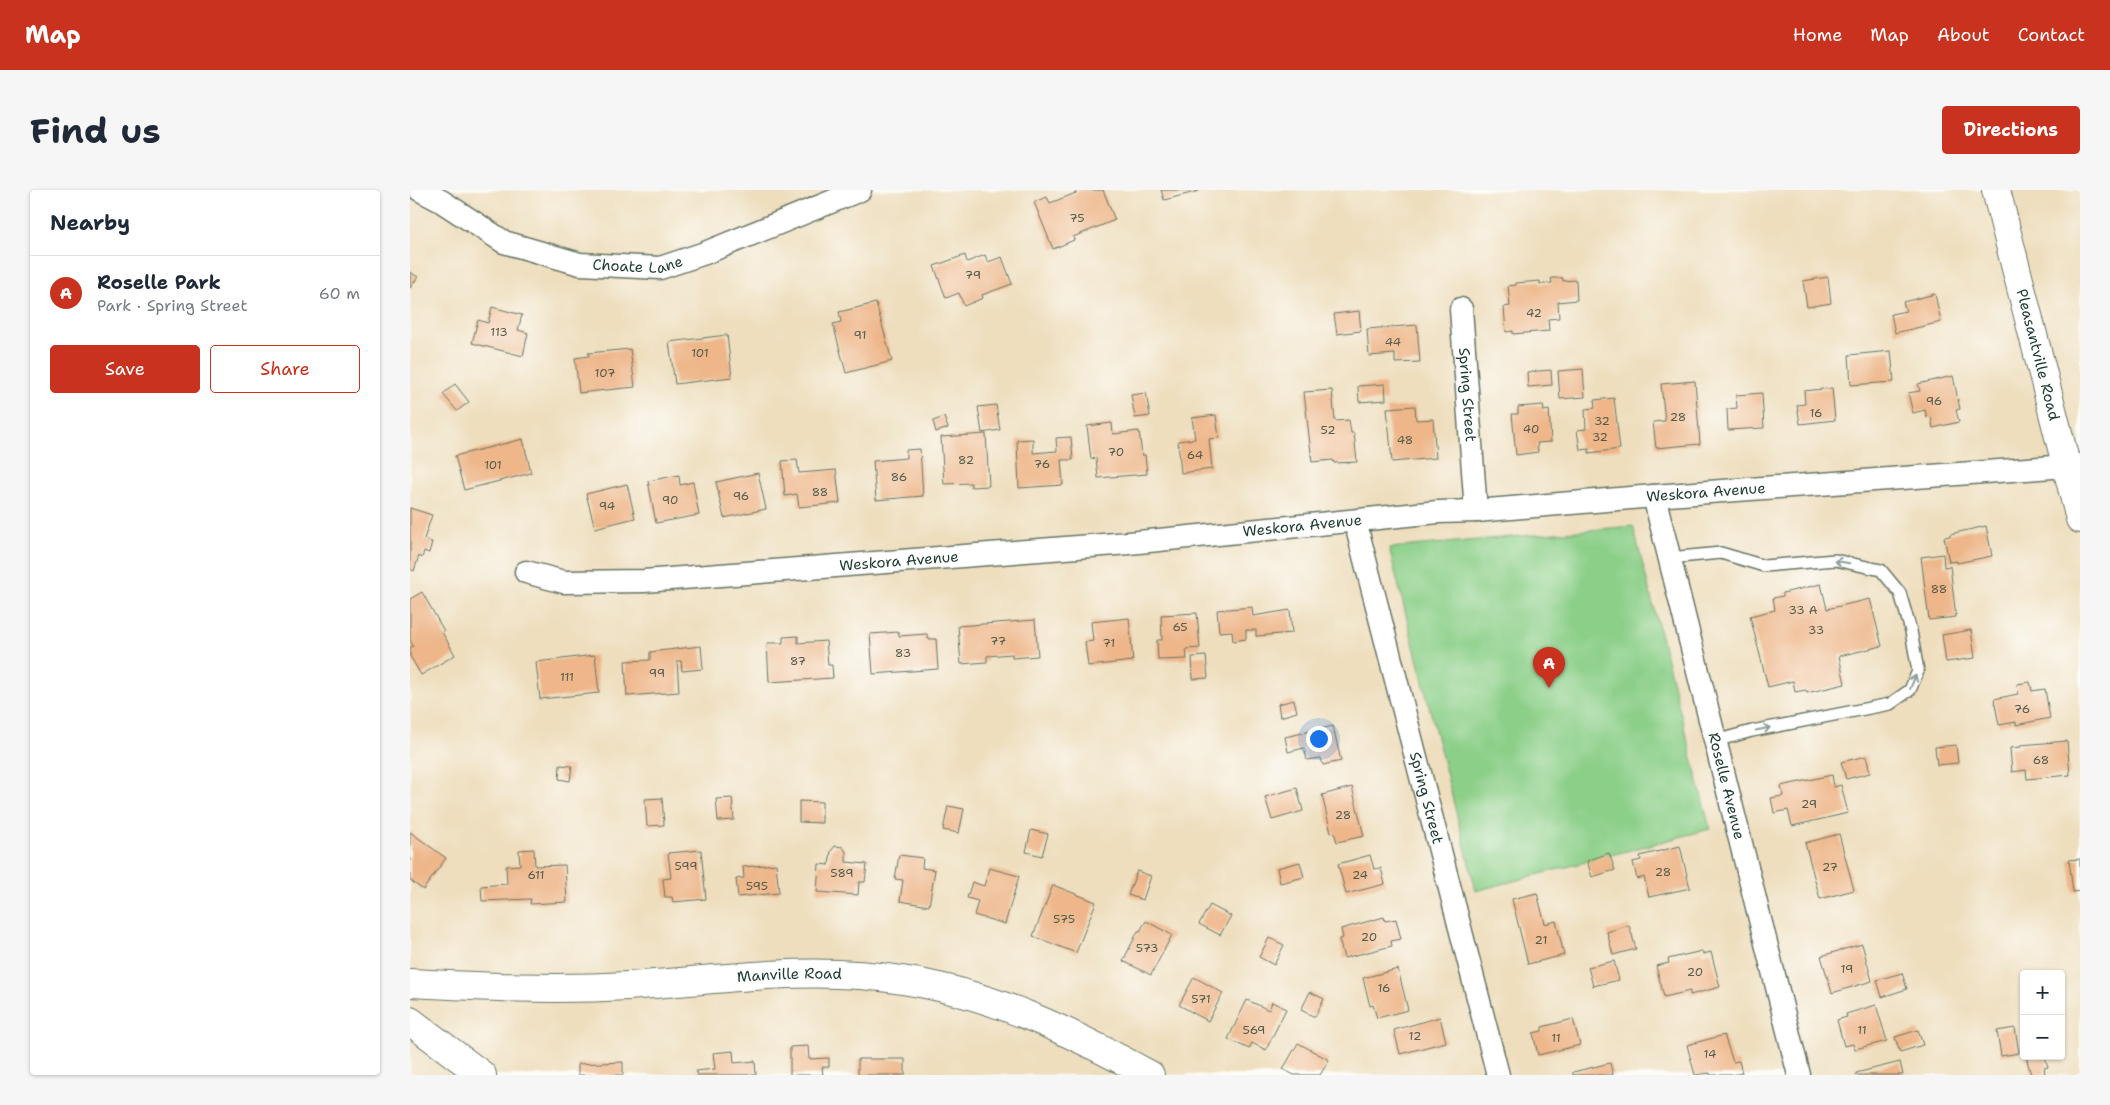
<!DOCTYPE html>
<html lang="en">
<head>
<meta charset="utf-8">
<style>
  body { margin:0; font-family:"Shantell Sans",sans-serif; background:#f6f6f7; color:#1f2937 }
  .controls { position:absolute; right:15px; bottom:15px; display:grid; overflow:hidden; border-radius:5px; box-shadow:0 1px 4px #0004 }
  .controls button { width:45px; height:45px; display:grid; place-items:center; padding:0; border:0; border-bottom:1px solid #e0e1e3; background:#fff; color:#1f2937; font:25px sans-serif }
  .you { position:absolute; left:908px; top:548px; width:18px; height:18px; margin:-12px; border:4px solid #fff; border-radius:50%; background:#1a73e8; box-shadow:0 0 0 8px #1a73e833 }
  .badge { display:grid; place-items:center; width:32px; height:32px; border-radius:50%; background:#c8321e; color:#fff; font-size:16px; font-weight:700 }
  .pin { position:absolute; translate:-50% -41px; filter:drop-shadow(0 1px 2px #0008) }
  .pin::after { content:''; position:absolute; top:26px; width:18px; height:15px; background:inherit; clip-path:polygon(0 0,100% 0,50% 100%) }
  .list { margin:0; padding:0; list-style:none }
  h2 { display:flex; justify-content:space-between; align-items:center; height:65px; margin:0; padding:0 20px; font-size:21px }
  h2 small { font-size:16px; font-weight:400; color:#747a83 }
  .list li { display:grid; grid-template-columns:32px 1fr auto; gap:15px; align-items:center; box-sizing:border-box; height:75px; padding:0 20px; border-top:1px solid #e0e1e3 }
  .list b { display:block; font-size:19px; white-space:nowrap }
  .list p { margin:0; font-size:16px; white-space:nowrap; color:#747a83 }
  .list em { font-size:16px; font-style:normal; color:#747a83 }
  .actions { display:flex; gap:10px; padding:15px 20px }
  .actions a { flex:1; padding:11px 0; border:1px solid #c8321e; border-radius:5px; text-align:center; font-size:18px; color:#c8321e }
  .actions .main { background:#c8321e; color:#fff }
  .map { position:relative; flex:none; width:1670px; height:885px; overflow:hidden; border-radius:5px }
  header { display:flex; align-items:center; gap:30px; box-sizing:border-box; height:70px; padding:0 25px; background:#c8321e; color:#fff }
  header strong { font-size:24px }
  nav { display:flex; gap:28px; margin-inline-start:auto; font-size:18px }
  .intro { display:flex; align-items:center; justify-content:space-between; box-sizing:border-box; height:120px; padding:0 30px }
  h1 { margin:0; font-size:35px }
  .button { padding:12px 22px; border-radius:5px; background:#c8321e; color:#fff; font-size:18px; font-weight:700 }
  main { display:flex; gap:30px; padding:0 30px }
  aside { flex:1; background:#fff; border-radius:5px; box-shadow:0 1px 4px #0004 }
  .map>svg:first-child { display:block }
  .green { fill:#8bcf88; stroke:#55865e }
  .building { fill:#eeb689 }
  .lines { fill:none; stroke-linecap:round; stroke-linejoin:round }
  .lane-casing { stroke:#677564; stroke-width:14 }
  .street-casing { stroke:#677564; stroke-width:25 }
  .secondary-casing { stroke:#677564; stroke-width:30 }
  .lane { stroke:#fff; stroke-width:11 }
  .street { stroke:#fff; stroke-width:22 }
  .secondary { stroke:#fff; stroke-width:28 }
  .oneway { stroke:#8f9e9a }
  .labels { text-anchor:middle; stroke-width:4; stroke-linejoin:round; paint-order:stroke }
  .number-label { font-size:12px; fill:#535b49 }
  .street-label { font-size:15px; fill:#1f3d34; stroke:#fdfcf7 }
</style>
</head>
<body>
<header>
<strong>Map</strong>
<nav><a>Home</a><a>Map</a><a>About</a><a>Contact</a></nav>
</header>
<div class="intro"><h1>Find us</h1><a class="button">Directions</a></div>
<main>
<aside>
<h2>Nearby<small></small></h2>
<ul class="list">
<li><span class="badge">A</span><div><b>Roselle Park</b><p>Park · Spring Street</p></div><em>60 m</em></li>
</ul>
<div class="actions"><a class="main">Save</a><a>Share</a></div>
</aside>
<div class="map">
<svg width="1670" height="885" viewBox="0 0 1670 885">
  <rect width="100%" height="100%" fill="#fdfcf7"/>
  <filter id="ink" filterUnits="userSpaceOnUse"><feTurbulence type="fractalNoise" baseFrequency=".02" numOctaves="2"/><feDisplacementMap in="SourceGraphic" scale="10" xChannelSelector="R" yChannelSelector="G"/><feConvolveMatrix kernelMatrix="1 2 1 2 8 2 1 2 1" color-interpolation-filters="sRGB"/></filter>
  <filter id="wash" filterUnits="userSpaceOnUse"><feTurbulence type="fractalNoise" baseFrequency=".0096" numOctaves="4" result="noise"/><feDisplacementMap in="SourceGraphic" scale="20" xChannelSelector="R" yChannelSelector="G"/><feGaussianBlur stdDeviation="1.12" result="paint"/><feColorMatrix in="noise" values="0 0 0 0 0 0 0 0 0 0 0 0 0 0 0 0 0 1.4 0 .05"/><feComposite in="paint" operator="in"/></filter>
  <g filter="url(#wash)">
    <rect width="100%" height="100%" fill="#eedebe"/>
    <path class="green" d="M1223,336L1300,639L1066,701L979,358Z"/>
    <g id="blocks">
      <path class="building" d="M665,0H693L705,30L663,47L664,50L643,59L624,12L637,7L640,13L666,3Z
        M751,0H789V1L754,10Z
        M555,65L557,72L575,65L578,72L592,67L602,94L572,105L573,108L554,116L549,103L536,108L524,76Z
        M0,82L8,87L0,98Z
        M1418,87L1421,113L1397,117L1393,91Z
        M1141,88H1153V91L1166,90L1167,110L1148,112L1149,128L1138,129L1139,141L1103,144V141L1096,142L1094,117L1100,116L1098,96L1106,95V93L1130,91V94L1142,93Z
        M1525,104L1531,132L1485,143L1481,124L1496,121L1493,112Z
        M466,113L482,171L436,183L423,134L431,132L429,122Z
        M82,117L112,125L108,140L118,143L113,166L62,153L68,130L78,133Z
        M949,121L951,141L927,144L924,124Z
        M1007,135L1010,172L985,173V164L959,166L957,139Z
        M317,145L322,187L265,194L259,152Z
        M220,159L225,197L169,203L165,168L179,166L178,163Z
        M1481,161L1484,192L1441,195L1439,165Z
        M1173,179L1175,207L1150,209L1148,181Z
        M1141,180L1142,195L1118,197L1117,182Z
        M1543,186L1550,219L1546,220L1549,232L1523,238L1521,227L1517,228L1515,220L1503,223L1498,203L1510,201L1508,194Z
        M1285,191L1290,254L1246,258L1243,232L1255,231L1251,194Z
        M45,194L59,212L47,221L33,204Z
        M975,194L976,210L949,212L948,196Z
        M1422,198L1425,230L1390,234L1387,215L1395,214L1394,201Z
        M922,200L925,231L939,230L941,243H944L947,272L924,273L923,270L902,272L894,202Z
        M736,203L740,226L725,228L721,205Z
        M1352,203L1354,238L1318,240L1317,219L1327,218L1326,205Z
        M1204,208L1210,259L1179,263V259L1170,260L1167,240L1176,239L1175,219L1185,218L1184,210Z
        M586,215L590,240L572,243L568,217Z
        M1133,215L1134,221L1139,220L1141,252L1127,253L1128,262L1106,265L1102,224H1108V217Z
        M1005,216L1006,230L1023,229L1026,268L982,272L977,218Z
        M806,225L809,248L799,249L802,279L771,283L768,251L785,249L782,228Z
        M534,227L538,238L526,242L523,231Z
        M702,233L703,244L729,241L732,265H735L737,284L688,288L686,268L681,269L677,236Z
        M576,244L579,296L561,297V293L534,294L531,247Z
        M661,247L663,270H651L653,295L609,298L607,250L623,249V263L647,261L646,248Z
        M113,249L121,283L54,300L45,266Z
        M510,259L513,306L466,310L463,271L496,268V260Z
        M387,270L389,283L426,280L430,313L389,317L387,304L375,306L372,271Z
        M348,283L356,319L314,328L306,292Z
        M269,285L270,295L283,292L289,325L246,333L238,291Z
        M217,294L225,328L185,338L176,304Z
        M0,318L22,325L14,349L22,352L19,363L14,361L12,368L9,366L4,381L0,379Z
        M1576,336L1582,366L1547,373V371L1539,372L1534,347L1540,346V344Z
        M1533,364L1534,377L1540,376L1546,427L1519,430L1511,367Z
        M1411,394L1417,419L1460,409L1472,456L1429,466L1435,494L1397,503L1396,500L1385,502L1383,491L1358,497L1340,426L1365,420L1363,408L1373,406V403Z
        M12,402L34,441L32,442L45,465L11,485L0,466V458L3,456L0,450V409Z
        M842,417L843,426L880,420L882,443L846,446V440H836V449L823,451L822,441L809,442L807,420Z
        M787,423L790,458L776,459L777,469L748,470L747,450H752L751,425Z
        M719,428L723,471L678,476L675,452L683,451L681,432Z
        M625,430L628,466L602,468V464L577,466V472L551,474L548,436Z
        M1561,440L1565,468L1536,472L1532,445Z
        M489,442V446L517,444L518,449H526L528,479L463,484L460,444Z
        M388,446V453L416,451L418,475H422L423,488L359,492L357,453H373V447Z
        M291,456L293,479L272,481L271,471H267L269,502L217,506L215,471L240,470V462Z
        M185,465L189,503L130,509L126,472Z
        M796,466L798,488L783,489L782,467Z
        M1620,492L1622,501L1635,499L1640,528L1606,535V532L1589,535L1584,509L1608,504L1607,494Z
        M884,510L887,522L870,527L868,514Z
        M923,536L931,571L913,575L911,568L897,570L894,558L878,562L875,547Z
        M1657,551L1660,585L1617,589L1616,580L1602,582L1600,558L1611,557V555Z
        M1546,555L1548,573L1527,575L1525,557Z
        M1456,566L1460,583L1436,589L1431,572Z
        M150,575L162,576L160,591L149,589Z
        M1422,585L1424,597L1431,595L1438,623L1382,636L1378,620L1364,623L1361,608L1373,606L1371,596Z
        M942,597L954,646L927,652L924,642L921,643L912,605Z
        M887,598L893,621L862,630L855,607Z
        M252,608L254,635L237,636L235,609Z
        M322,608L324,630L308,631L306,609Z
        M389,611L412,612V633L389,632Z
        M538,616L554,619L549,643L533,640Z
        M621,640L638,644L632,666L616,662Z
        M0,642L36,668L13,700L0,690Z
        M1429,644L1444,700L1410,709L1395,653Z
        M425,656L433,657L436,662V672L457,674L455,692H449L448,705L407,702L409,674L419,675L421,661Z
        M1270,656L1280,698L1239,707L1234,687L1227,689L1223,672L1231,670L1230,666Z
        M124,659L125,676L155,675L157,712L120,714L121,709L72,711L71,696L97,694L96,676L110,675L109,660Z
        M291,660L296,709L263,712L262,707H255L253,689L261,688L258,663Z
        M1199,663L1205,680L1182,687L1177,671Z
        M489,665L513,668L512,678L525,680L519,716L490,711L493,690L485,689Z
        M960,665L964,679L971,678L975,694L936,704L928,674Z
        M1670,669V701L1663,702L1659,670Z
        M890,672L894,687L870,693L867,678Z
        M366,674L369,703L328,707L326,689L334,688L333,677Z
        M579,678L609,686L595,734L564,725L568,711L557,708L562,692L574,696Z
        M727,681L741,686L733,710L718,705Z
        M643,695L686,712L666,763L623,746Z
        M1127,703L1135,734L1146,731L1154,765L1118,774L1102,709Z
        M800,715L821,726L810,745L789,734Z
        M974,727L975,731L986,729L991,749L981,751L982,756L934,768L929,749L933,748L931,739Z
        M736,731L762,745L741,785L713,771L728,741H730Z
        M1219,735L1226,759L1203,765L1197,742Z
        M859,748L874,755L864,775L849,767Z
        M1452,754L1462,791L1422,803L1411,766Z
        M1292,761L1293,764L1301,762L1310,797L1280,805V801L1254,807L1246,776L1259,773L1258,769Z
        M1204,771L1209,790L1183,796L1178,777Z
        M988,779L998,820L967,828L963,815L960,816L953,788Z
        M1492,783L1497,799L1472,807L1467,790Z
        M784,787L813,803L798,831L769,815Z
        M900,802L914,809L905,827L891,820Z
        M837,810L859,820L862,812L876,819L856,860L842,853L839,859L818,849Z
        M1466,815L1477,851L1445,859L1443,854L1434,856L1427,830L1437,827L1436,824Z
        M1030,827L1036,852L990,864L984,840Z
        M1163,829L1170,855L1128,865L1123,843L1132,841V837Z
        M1605,838L1609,863L1591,866L1587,841Z
        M1508,840L1513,855L1490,862L1485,847Z
        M1314,845L1323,872L1329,871L1332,883L1322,885H1300V883L1285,885L1277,855Z
        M888,853L919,870L910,885H884L873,879Z
        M398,856L399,869L419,868V877H412L413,885H380V857Z
        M323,861L324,873L345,871L346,885H287L286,881L305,879L303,863Z
        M1616,866L1635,867L1638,877L1634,878L1635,884L1621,885Z
        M448,869H495V885H448Z
        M213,872V885H168V874Z
        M1490,872L1493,885H1446V883Z
        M1200,873L1203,885H1163V882Z"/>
    </g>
  </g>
  <g filter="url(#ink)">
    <use href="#blocks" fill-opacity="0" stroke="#677564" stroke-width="1"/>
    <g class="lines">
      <g class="lane-casing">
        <path id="lane" d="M1259,368L1311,363L1354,376L1425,370L1471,380L1490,403L1501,441L1508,481L1500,500L1480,514L1342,541L1305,551"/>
      </g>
      <g class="street-casing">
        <g id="street">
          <path id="s1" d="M10,0L31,11L94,52L170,74L250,78L295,63L450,0"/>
          <path id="s2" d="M1051,119L1066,321"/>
          <path id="s3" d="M1244,306L1389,885"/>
          <path id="s4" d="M945,331L1088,885"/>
          <path id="s5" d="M116,382L154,392L234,391L719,353L1028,322L1066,321L1244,306L1670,275"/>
        </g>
      </g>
      <g class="secondary-casing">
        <g id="secondary">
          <path id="s6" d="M1586,0L1670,329"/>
          <path id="s7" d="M0,793C73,797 145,800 218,796C309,790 400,775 492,790C581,803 661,842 740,885"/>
          <path d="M0,831L72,885"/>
        </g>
      </g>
      <use href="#lane" class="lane"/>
      <use href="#street" class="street"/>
      <use href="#secondary" class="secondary"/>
    </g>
    <defs><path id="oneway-shaft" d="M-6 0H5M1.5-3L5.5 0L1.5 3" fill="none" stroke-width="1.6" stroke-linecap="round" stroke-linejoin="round" transform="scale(1.25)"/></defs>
    <g class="oneway">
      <use href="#oneway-shaft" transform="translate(1432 372) rotate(-170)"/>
      <use href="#oneway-shaft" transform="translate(1503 492) rotate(-67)"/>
      <use href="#oneway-shaft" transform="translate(1353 539) rotate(-11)"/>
    </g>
  </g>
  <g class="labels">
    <g class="number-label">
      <text x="667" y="32">75</text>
      <text x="563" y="89">79</text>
      <text x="1124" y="127">42</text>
      <text x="89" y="146">113</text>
      <text x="450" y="149">91</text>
      <text x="983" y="156">44</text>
      <text x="290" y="167">101</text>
      <text x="195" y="187">107</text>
      <text x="1524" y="215">96</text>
      <text x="1406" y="227">16</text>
      <text x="1268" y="231">28</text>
      <text x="1192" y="235">32</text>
      <text x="1121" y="243">40</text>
      <text x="918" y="244">52</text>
      <text x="1190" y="251">32</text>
      <text x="995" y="254">48</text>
      <text x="706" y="266">70</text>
      <text x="785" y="269">64</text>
      <text x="556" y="274">82</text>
      <text x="632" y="278">76</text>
      <text x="83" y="279">101</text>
      <text x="489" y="291">86</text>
      <text x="410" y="306">88</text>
      <text x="331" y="310">96</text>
      <text x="260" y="314">90</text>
      <text x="197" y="320">94</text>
      <text x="1529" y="403">88</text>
      <text x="1393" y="424">33 A</text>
      <text x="770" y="441">65</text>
      <text x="1406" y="444">33</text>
      <text x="588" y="455">77</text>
      <text x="699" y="457">71</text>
      <text x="493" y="467">83</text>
      <text x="388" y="475">87</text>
      <text x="247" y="487">99</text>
      <text x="157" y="491">111</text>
      <text x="1612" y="523">76</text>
      <text x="1631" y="574">68</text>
      <text x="1399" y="618">29</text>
      <text x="933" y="629">28</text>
      <text x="276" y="680">599</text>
      <text x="1420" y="681">27</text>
      <text x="1253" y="686">28</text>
      <text x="432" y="687">589</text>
      <text x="126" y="689">611</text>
      <text x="950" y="689">24</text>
      <text x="347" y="700">595</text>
      <text x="654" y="733">575</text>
      <text x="959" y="751">20</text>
      <text x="1131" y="754">21</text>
      <text x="737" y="762">573</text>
      <text x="1437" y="783">19</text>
      <text x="1285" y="786">20</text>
      <text x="974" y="802">16</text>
      <text x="791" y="813">571</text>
      <text x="844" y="844">569</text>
      <text x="1452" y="844">11</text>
      <text x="1005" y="850">12</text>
      <text x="1146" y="852">11</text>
      <text x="1300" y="868">14</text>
    </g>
    <g class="street-label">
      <text dy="5" stroke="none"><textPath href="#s1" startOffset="236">Choate Lane</textPath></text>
      <text dy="5" stroke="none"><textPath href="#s6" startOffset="170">Pleasantville Road</textPath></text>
      <text dy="5" stroke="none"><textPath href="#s2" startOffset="86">Spring Street</textPath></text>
      <text dy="5" stroke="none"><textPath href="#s5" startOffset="1185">Weskora Avenue</textPath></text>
      <text dy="5" stroke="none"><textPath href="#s5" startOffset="780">Weskora Avenue</textPath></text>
      <text dy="5" stroke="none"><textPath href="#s5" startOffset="375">Weskora Avenue</textPath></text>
      <text dy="5" stroke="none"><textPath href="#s3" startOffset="299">Roselle Avenue</textPath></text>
      <text dy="5" stroke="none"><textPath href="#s4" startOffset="286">Spring Street</textPath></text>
      <text dy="5" stroke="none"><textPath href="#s7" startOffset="380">Manville Road</textPath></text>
    </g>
  </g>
</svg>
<div class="controls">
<button>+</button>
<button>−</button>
</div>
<div class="you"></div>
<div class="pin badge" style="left:1139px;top:498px">A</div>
</div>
</main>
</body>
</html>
